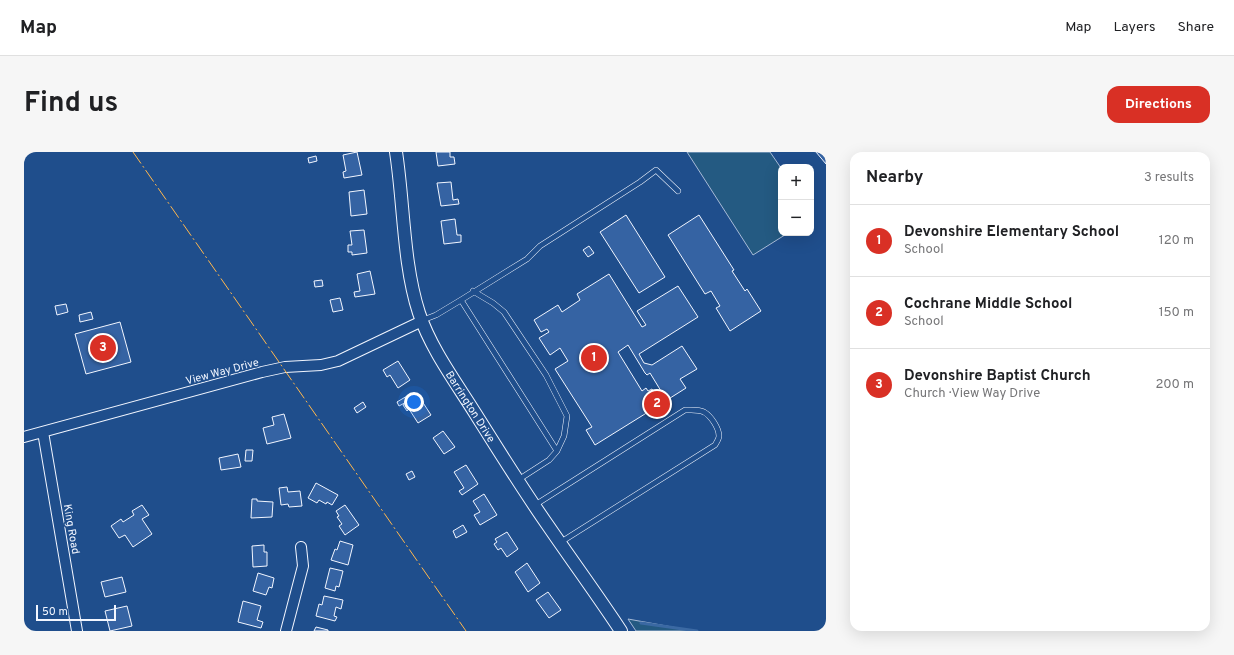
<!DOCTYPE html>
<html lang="en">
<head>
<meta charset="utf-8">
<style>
  body { margin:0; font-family:Overpass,sans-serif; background:#f6f6f6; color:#202124 }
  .controls { position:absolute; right:12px; top:12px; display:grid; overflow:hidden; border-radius:8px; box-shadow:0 4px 16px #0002 }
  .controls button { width:36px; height:36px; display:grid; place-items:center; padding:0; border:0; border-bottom:1px solid #e0e0e0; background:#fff; color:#202124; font:20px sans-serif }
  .scale { position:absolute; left:12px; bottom:10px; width:80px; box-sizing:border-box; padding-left:4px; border:2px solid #f2f6ff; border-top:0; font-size:11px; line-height:14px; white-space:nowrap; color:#f2f6ff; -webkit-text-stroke:3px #1f4e8c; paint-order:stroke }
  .you { position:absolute; left:390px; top:250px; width:14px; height:14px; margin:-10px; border:3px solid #fff; border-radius:50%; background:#1a73e8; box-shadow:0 0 0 6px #1a73e833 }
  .badge { display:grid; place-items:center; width:26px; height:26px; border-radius:50%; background:#d93025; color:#fff; font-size:13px; font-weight:700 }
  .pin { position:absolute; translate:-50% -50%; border:2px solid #fff; box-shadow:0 1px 4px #0006 }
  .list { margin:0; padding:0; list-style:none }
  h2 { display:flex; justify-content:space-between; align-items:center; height:52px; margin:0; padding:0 16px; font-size:17px }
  h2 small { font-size:13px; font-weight:400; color:#757577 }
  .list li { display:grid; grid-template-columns:26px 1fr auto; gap:12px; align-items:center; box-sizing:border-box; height:72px; padding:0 16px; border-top:1px solid #e0e0e0 }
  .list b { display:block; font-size:15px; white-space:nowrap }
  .list p { margin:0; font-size:13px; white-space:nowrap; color:#757577 }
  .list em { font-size:13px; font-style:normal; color:#757577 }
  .map { position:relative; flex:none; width:802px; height:479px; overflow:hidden; border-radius:12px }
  header { display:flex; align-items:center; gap:24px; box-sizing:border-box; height:56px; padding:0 20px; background:#fff; border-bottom:1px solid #e0e0e0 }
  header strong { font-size:19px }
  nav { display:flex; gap:22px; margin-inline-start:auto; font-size:14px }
  .intro { display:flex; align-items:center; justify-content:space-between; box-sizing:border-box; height:96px; padding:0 24px }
  h1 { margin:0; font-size:28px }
  .button { padding:10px 18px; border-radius:12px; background:#d93025; color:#fff; font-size:14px; font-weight:700 }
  main { display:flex; gap:24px; padding:0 24px }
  aside { flex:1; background:#fff; border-radius:12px; box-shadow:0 4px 16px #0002 }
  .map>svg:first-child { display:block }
  .green { fill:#245a82; stroke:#a8bbd7 }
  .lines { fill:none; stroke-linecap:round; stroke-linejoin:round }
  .stream { stroke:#3b69a3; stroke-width:3 }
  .building { fill:#3563a3; stroke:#f2f6ff }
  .service-casing { stroke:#f2f6ff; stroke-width:6 }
  .minor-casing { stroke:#f2f6ff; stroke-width:12 }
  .tertiary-casing { stroke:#f2f6ff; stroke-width:14 }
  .service { stroke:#1f4e8c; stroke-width:5 }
  .minor { stroke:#1f4e8c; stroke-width:10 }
  .tertiary { stroke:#1f4e8c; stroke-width:12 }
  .power { stroke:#ffb74d; stroke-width:1; stroke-dasharray:14 3 2 3; stroke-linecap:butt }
  .labels { text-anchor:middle; stroke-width:3; stroke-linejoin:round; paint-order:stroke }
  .street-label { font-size:11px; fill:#f2f6ff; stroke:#1f4e8c }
</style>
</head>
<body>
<header>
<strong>Map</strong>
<nav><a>Map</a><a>Layers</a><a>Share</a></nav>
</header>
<div class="intro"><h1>Find us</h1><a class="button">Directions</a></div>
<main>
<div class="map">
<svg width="802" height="479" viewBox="0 0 802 479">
  <rect width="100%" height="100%" fill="#1f4e8c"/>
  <path class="green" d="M663,0H746L757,16V81H764L729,103Z
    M604,467L670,479H612Z"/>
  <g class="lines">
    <path class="stream" d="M617,471L673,479"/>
  </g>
  <path class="building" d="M333,0L338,23L320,26L319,20L322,19L319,3Z
    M412,0H426V5H430L431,12L414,14Z
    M792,0H802V12Z
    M292,4L293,9L285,11L284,6Z
    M427,30L429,48L434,47L435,52L417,54L413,31Z
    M340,38L343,62L327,64L325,40Z
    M602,63L641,125L615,141L576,80Z
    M675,63L710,118L708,119L721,139L723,137L737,159L706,179L692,156L696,154L687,139L681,142L644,83Z
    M431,67L433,83H437V90L420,92L417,69Z
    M340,78L343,101L328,103V100H324V93H328L326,79Z
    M565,94L570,101L564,105L559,98Z
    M346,119L351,142L331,145L330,140L336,139L333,122Z
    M585,122L618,175L622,173L613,159L654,134L674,165L615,202L620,211L628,213L658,194L673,217L656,227L662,236L643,248L642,245L637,248L633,241L637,239L626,221L623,223L621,221L604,193L594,200L618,239L622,236L624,239L628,237L637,252L571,293L562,278L568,275L531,217L544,209L536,196L526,203L515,186L525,180L523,177L517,180L510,168L534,153L538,160L556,148L553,142Z
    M298,128L299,134L291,135L290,129Z
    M316,146L319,158L309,160L306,148Z
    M42,152L44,160L33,163L31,154Z
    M67,160L69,167L56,170L55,163Z
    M96,170L107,210L62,222L51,182Z
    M374,209L386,228L374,236L366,223L363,225L359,218Z
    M394,243L407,263L394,271L385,257L383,259L379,253Z
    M383,244L386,248L375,254L373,250Z
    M339,250L342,255L333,261L330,256Z
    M260,262L267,286L243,292L239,276L250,273L248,265Z
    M419,279L431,295L420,302L409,286Z
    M222,298H229L228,309H221Z
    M214,302L217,315L197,318L195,306Z
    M442,313L454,332L438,343L435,339L440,336L430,320Z
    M388,319L391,325L385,328L382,322Z
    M292,331L314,343L308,353L303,350L302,352L295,348L293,351L284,346Z
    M263,335L264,340L276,339L278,354L265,355L264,352L257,353L255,336Z
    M460,342L473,363L456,373L450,363L456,360L449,349Z
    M228,347H233V349L249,350L248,365L227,366Z
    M118,353L125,363L118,367L128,382L109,395L101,383L95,386L87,374L97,367L99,370L110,363L108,359Z
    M321,353L335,373L321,383L315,374L318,372L313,365L315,364L312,359Z
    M439,373L443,380L432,386L429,379Z
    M483,380L494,397L483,405L477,396L474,398L470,392L473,390L471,387Z
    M316,389L329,393L324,413L307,408L311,397L313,398Z
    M240,393V400H243V414L229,415L228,394Z
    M503,411L516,431L504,440L491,420Z
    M306,416L319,419L315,435L312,434L311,439L301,436Z
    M234,421L250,426L248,436L245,435L242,443L229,439Z
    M98,425L102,440L81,445L77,430Z
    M524,440L537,458L525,466L512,448Z
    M300,444L319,448L317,457L312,455L310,464L313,465L311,469L292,464L295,452L298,453Z
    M219,449L237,454L233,468L239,470L237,476L214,470Z
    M103,454L108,474L86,479L81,459Z
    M292,475L304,478V479H290Z"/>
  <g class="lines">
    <g class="service-casing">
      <path id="service" d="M449,139L469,151L480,160L522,223L543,264L540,284L533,299L525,308L494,328
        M437,148L533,299
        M399,168L412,163L437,148L503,107L516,94L616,30L632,18L654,39
        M511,353L661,258C667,258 674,257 680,260C687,264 695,276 695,284C695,287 692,291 691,293L537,390"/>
    </g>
    <g class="minor-casing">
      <path id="minor" d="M19,280L53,479
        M0,285L238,220L261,215L297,213L314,209L398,169
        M262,479L279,414L277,395"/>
    </g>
    <g class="tertiary-casing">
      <g id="tertiary">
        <path id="s1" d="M372,0C380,52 379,112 395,161C407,197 431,229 451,261C475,299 499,338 525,375C549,410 574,444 597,479"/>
      </g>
    </g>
    <use href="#service" class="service"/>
    <use href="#minor" class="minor"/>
    <use href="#tertiary" class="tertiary"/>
    <path class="power" d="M109,0L442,479"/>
  </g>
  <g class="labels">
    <g class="street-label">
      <text transform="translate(198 219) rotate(-15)" y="4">View Way Drive</text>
      <text dy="4" stroke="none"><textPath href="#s1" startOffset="270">Barrington Drive</textPath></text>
      <text transform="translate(48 377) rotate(80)" y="4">King Road</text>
    </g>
  </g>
</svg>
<div class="controls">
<button>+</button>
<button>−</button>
</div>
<div class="scale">50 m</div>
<div class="you"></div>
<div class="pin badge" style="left:570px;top:206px">1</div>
<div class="pin badge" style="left:633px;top:252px">2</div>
<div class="pin badge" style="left:79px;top:196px">3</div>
</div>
<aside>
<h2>Nearby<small>3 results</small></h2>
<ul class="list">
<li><span class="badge">1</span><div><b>Devonshire Elementary School</b><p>School</p></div><em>120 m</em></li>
<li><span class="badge">2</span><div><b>Cochrane Middle School</b><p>School</p></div><em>150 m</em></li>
<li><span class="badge">3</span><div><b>Devonshire Baptist Church</b><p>Church · View Way Drive</p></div><em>200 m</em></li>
</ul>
</aside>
</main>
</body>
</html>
